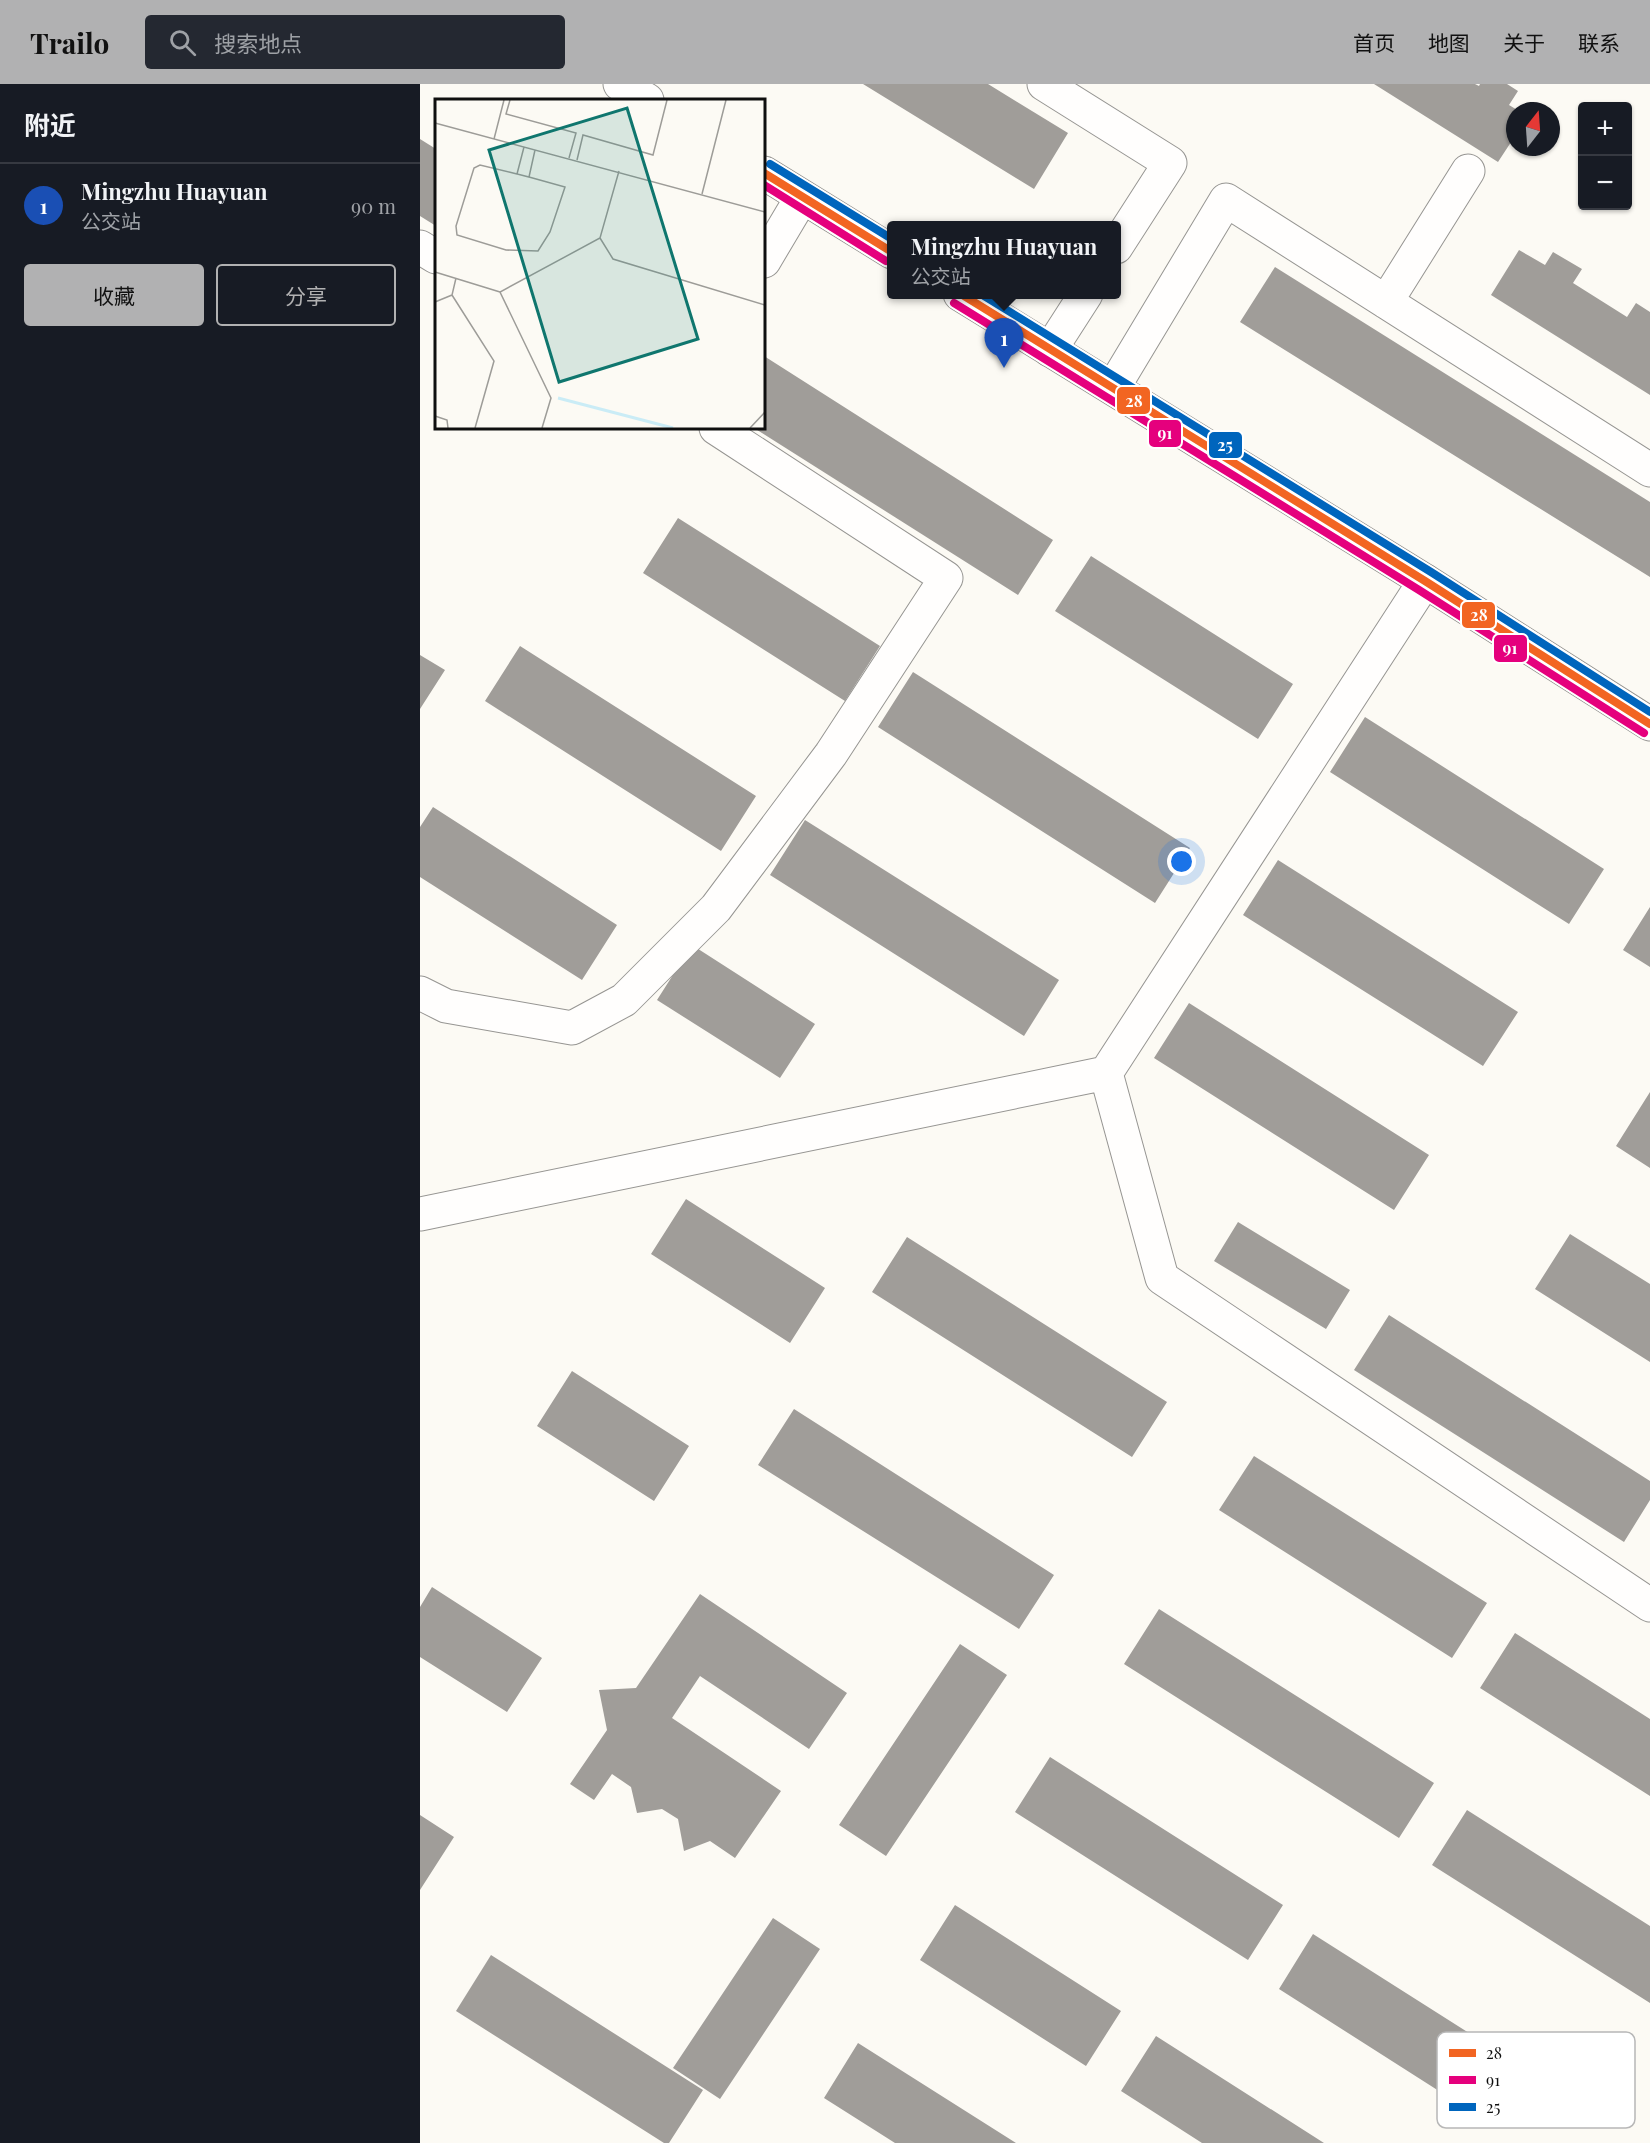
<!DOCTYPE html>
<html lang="zh">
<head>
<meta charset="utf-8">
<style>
  body { margin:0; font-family:"Playfair Display","Noto Sans SC",serif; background:#242831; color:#f1f3f6 }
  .controls { position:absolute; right:18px; top:18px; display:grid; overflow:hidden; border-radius:6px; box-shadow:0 2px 4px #0004 }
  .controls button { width:54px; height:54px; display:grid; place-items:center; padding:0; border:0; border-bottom:2px solid #363941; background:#171b24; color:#f1f3f6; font:30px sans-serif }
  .compass { position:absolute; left:1086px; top:18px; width:54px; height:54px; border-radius:50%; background:#171b24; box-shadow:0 2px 4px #0004; rotate:17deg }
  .you { position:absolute; left:762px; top:778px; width:21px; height:21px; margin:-15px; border:4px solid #fff; border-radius:50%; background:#1a73e8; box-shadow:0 0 0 9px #1a73e833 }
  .badge { display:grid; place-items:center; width:39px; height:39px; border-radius:50%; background:#b1b1b2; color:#fff; font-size:20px; font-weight:700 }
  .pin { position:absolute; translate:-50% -50px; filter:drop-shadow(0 2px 3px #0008) }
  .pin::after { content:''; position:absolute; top:32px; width:21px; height:18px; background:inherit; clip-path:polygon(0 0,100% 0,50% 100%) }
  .popup { position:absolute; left:467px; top:137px; width:234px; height:78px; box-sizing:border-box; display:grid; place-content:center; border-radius:6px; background:#171b24; filter:drop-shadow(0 2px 4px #0005); font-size:20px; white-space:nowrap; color:#9ea1a6 }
  .popup b { font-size:22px; color:#f1f3f6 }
  .popup::after { content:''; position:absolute; left:50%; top:100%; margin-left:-12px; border:12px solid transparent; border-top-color:#171b24 }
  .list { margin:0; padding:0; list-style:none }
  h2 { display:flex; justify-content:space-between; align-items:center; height:78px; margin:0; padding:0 24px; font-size:26px }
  h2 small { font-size:20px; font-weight:400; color:#9ea1a6 }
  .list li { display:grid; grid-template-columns:39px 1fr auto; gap:18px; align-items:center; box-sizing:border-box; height:84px; padding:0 24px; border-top:2px solid #363941 }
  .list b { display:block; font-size:22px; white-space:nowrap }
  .list p { margin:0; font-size:20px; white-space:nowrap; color:#9ea1a6 }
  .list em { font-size:20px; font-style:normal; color:#9ea1a6 }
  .actions { display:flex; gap:12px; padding:18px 24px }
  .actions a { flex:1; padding:14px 0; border:2px solid #b1b1b2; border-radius:6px; text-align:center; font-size:21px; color:#b1b1b2 }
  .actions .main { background:#b1b1b2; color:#111 }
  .icon { flex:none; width:33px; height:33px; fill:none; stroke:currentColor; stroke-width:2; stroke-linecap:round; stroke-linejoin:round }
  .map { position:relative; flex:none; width:1230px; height:2059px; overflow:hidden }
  header { display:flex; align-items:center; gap:36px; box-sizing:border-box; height:84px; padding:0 30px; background:#b1b1b2; color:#111 }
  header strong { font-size:28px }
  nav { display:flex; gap:33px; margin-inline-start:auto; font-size:21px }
  .search { width:420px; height:54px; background:#242831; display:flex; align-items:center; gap:15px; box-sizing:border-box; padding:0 21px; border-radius:6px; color:#9ea1a6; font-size:22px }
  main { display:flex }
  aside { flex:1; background:#171b24 }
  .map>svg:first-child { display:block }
  .building { fill:#a09d99 }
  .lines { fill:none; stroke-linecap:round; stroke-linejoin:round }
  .minor-casing { stroke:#969592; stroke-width:35 }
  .tertiary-casing { stroke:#969592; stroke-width:35 }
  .minor { stroke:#fffefd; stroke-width:33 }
  .tertiary { stroke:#fffefd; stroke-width:33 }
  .bus-1-casing { stroke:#fff; stroke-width:12 }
  .bus-2-casing { stroke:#fff; stroke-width:12 }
  .bus-3-casing { stroke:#fff; stroke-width:12 }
  .bus-1 { stroke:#f26522; stroke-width:8 }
  .bus-2 { stroke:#e5007d; stroke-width:8 }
  .bus-3 { stroke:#0065bd; stroke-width:8 }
  .inset-river { fill:none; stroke:#caecf6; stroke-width:3 }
  .inset-road { fill:none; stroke:#9d9c98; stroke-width:1.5 }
  .view { fill:#0f766e; fill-opacity:0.15; stroke:#0f766e; stroke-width:3 }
  .inset-edge { fill:none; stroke:#0f0f0f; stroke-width:3 }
  .key { fill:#fff; stroke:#b7b7b7; stroke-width:1.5 }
  .key-label { font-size:16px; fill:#0f0f0f }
  .line-badge { stroke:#fff; stroke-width:2 }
  .badge-label { font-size:16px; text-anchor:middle; font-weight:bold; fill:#fff }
</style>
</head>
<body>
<header>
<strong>Trailo</strong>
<div class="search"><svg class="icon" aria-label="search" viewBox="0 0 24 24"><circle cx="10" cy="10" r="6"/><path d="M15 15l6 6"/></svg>搜索地点</div>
<nav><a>首页</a><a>地图</a><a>关于</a><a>联系</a></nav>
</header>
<main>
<aside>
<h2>附近<small></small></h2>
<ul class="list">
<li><span class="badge" style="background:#1a4fb4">1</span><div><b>Mingzhu Huayuan</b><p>公交站</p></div><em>90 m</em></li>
</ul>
<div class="actions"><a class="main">收藏</a><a>分享</a></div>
</aside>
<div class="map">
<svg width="1230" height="2059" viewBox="0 0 1230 2059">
  <rect width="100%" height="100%" fill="#fcfaf4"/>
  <path class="building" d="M443,0H568L648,49L614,105Z
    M954,0H1055L1059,2L1060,0H1087L1098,7L1089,21L1099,27H1095V52L1078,78Z
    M0,55L16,65V142L0,132Z
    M1099,166L1125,181L1133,168L1162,185L1153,199L1207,233L1216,219L1230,228V311L1071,211Z
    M855,183L1230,418V493L820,238Z
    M344,272L633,456L598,511L334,344H344Z
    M258,434L460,562L425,617L223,489Z
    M671,472L873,600L838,655L635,527Z
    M100,562L336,712L301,767L65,617Z
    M0,571L25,586L0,625Z
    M493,588L770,764L735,819L458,643Z
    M945,633L1184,785L1149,840L910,688Z
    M13,723L197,841L162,896L0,793V743Z
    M385,736L639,896L604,952L350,791Z
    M858,776L1098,928L1063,982L823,831Z
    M1230,823V883L1203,866Z
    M272,861L395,940L360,994L237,916Z
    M769,919L1009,1071L974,1126L734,974Z
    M1230,1008V1084L1196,1062Z
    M266,1115L405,1204L370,1259L231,1170Z
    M818,1138L930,1206L906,1245L794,1177Z
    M1150,1150L1230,1200V1278L1115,1205Z
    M487,1153L747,1318L712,1373L452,1208Z
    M969,1231L1230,1397V1416L1204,1458L934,1286Z
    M152,1287L269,1362L234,1417L117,1342Z
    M374,1325L634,1491L599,1545L338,1381Z
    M834,1372L1067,1519L1032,1574L799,1426Z
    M12,1503L122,1574L87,1628L0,1573V1523Z
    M280,1510L427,1609L389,1665L280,1592L252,1634L361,1707L315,1774L290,1757L264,1767L258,1735L242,1725L217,1729L211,1703L192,1690L174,1716L150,1700L187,1646L179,1606L216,1604Z
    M739,1525L1014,1699L979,1754L704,1580Z
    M1095,1549L1230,1635V1712L1060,1604Z
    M540,1560L587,1591L466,1772L419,1741Z
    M630,1673L863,1821L828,1876L595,1728Z
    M1047,1726L1230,1842V1919L1012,1781Z
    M0,1731L34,1753L0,1806Z
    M535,1821L701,1927L666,1982L500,1876Z
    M353,1834L400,1865L300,2015L253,1984Z
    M893,1850L1101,1982L1066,2037L859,1905Z
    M71,1871L283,2006L249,2059H244L36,1927Z
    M736,1952L904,2059H782L701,2007Z
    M438,1959L596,2059H475L404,2014Z"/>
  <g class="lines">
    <g class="minor-casing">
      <path id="minor" d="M624,0L750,79L696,163
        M0,163L16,173
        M344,177L382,113
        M966,218L1048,87
        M630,266L666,210
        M693,304L806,116L1230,386
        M0,909L26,922L152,944L204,916L296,824L411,670L526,494L296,344
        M686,989L742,1194L1230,1521
        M0,1130L686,989L1005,497"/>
    </g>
    <g class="tertiary-casing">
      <path id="tertiary" d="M200,0L227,16
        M344,89L472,168
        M540,210L1005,497L1230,640"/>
    </g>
    <use href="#minor" class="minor"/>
    <use href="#tertiary" class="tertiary"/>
    <g class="bus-1-casing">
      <path id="bus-1" d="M344,89L472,168
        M541,210L1005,497L1230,640"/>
    </g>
    <g class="bus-2-casing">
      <path id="bus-2" d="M344,101L466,177
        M534,219L999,506L1224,649"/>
    </g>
    <g class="bus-3-casing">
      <path id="bus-3" d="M350,80L472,155
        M561,210L1011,488L1230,628"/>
    </g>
    <use href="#bus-1" class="bus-1"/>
    <use href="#bus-2" class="bus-2"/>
    <use href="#bus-3" class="bus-3"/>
  </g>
  <g transform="translate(15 15)">
    <rect width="330" height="330" fill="#fcfaf4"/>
    <path class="inset-river" d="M123,299L238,329"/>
    <path class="inset-road" d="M75,1L71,15L141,34L134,59M0,24L330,113M59,40L69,1M89,48L82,75L94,78L100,51M142,61L148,36L218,56L232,1M82,75L45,66L39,69L21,127L22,136L71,151L103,152L115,133L130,88L94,78M267,95L291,1M165,139L178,160L330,206M0,173L65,193M21,179L17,196L59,262L40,329M0,203L17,196M0,317L12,321L13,329M107,329L116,299L65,193L165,139L184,72M315,329L330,313"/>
    <path class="view" d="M192,9L263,240L124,283L54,51Z"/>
    <rect width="330" height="330" class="inset-edge"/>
  </g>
  <rect x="1017" y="1948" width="198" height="96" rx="9" class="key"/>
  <rect x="1029" y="1965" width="27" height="8" fill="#f26522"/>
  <rect x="1029" y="1992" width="27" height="8" fill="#e5007d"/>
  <rect x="1029" y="2019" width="27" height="8" fill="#0065bd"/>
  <g class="key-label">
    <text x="1066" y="1975">28</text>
    <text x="1066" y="2002">91</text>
    <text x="1066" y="2029">25</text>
  </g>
  <g class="line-badge">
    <rect x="696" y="302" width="35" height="29" rx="6" fill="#f26522"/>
    <rect x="728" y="335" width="34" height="29" rx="6" fill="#e5007d"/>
    <rect x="788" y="347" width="35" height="28" rx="6" fill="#0065bd"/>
    <rect x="1041" y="517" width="35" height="28" rx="6" fill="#f26522"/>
    <rect x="1073" y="550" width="35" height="29" rx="6" fill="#e5007d"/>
  </g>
  <g class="badge-label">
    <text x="714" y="323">28</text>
    <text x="745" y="355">91</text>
    <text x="805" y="367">25</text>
    <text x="1059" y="537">28</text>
    <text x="1090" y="570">91</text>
  </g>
</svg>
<div class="controls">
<button>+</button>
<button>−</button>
</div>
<svg class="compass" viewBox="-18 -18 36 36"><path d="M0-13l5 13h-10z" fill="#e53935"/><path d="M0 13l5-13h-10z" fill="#9ea1a6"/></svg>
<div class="you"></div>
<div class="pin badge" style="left:584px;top:284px;background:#1a4fb4">1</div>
<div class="popup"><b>Mingzhu Huayuan</b>公交站</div>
</div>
</main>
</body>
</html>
